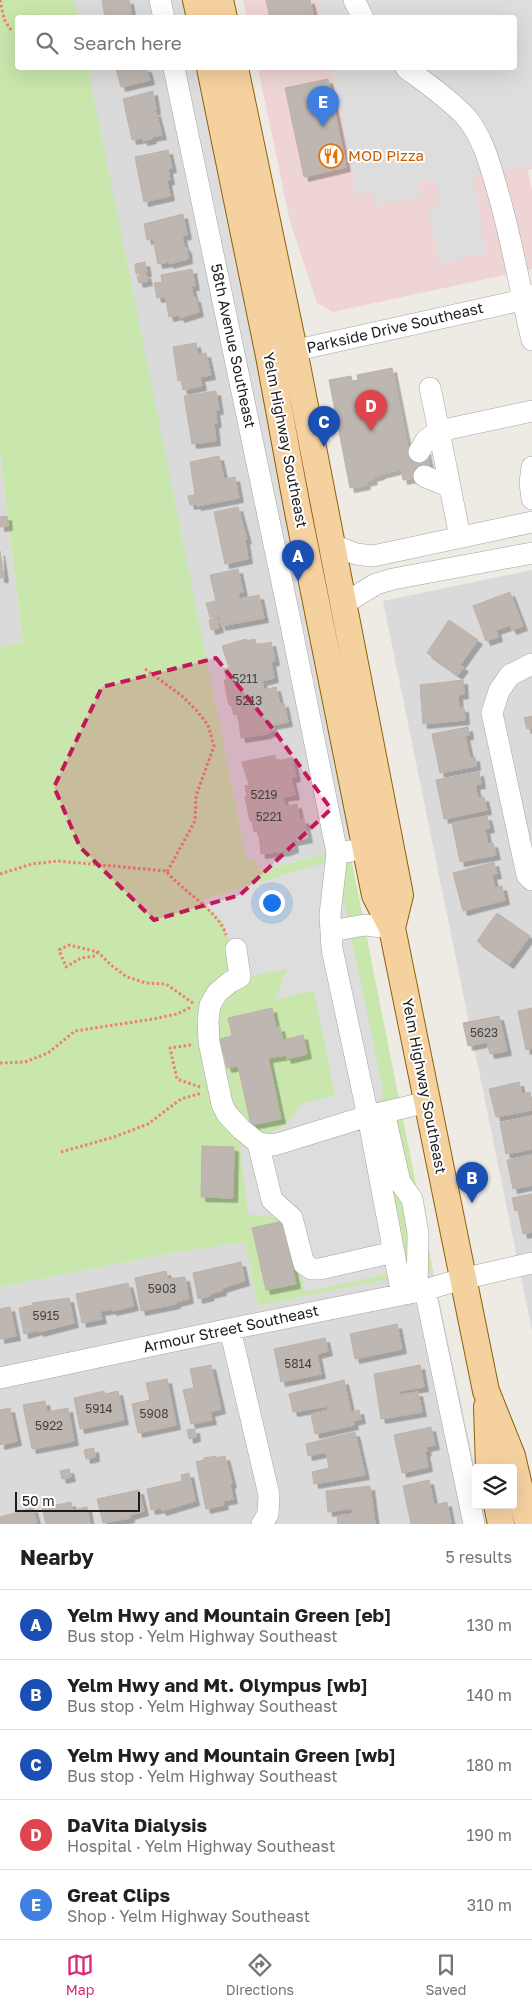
<!DOCTYPE html>
<html lang="en">
<head>
<meta charset="utf-8">
<style>
  body { margin:0; font-family:"Golos Text",sans-serif; background:#f2f2f2; color:#202124 }
  .controls { position:absolute; right:15px; bottom:15px; display:grid; overflow:hidden; border-radius:5px; box-shadow:0 5px 20px #0002 }
  .controls button { width:45px; height:45px; display:grid; place-items:center; padding:0; border:0; border-bottom:1px solid #e0e0e0; background:#fff; color:#202124; font:25px sans-serif }
  .scale { position:absolute; left:15px; bottom:12px; width:125px; box-sizing:border-box; padding-left:5px; border:2px solid #1d1d1d; border-top:0; font-size:14px; line-height:18px; white-space:nowrap; color:#1d1d1d; -webkit-text-stroke:4px #fff; paint-order:stroke }
  .you { position:absolute; left:271px; top:902px; width:18px; height:18px; margin:-12px; border:4px solid #fff; border-radius:50%; background:#1a73e8; box-shadow:0 0 0 8px #1a73e833 }
  .badge { display:grid; place-items:center; width:32px; height:32px; border-radius:50%; background:#db2777; color:#fff; font-size:16px; font-weight:700 }
  .pin { position:absolute; translate:-50% -41px; filter:drop-shadow(0 1px 2px #0008) }
  .pin::after { content:''; position:absolute; top:26px; width:18px; height:15px; background:inherit; clip-path:polygon(0 0,100% 0,50% 100%) }
  .list { margin:0; padding:0; list-style:none }
  h2 { display:flex; justify-content:space-between; align-items:center; height:65px; margin:0; padding:0 20px; font-size:21px }
  h2 small { font-size:16px; font-weight:400; color:#757577 }
  .list li { display:grid; grid-template-columns:32px 1fr auto; gap:15px; align-items:center; box-sizing:border-box; height:70px; padding:0 20px; border-top:1px solid #e0e0e0 }
  .list b { display:block; font-size:19px; white-space:nowrap }
  .list p { margin:0; font-size:16px; white-space:nowrap; color:#757577 }
  .list em { font-size:16px; font-style:normal; color:#757577 }
  .icon { flex:none; width:28px; height:28px; fill:none; stroke:currentColor; stroke-width:2; stroke-linecap:round; stroke-linejoin:round }
  .map { position:relative; flex:none; width:532px; height:1524px; overflow:hidden }
  .search { position:absolute; background:#fff; box-shadow:0 5px 20px #0002; left:15px; right:15px; top:15px; height:55px; display:flex; align-items:center; gap:12px; box-sizing:border-box; padding:0 18px; border-radius:5px; color:#757577; font-size:19px }
  .sheet { height:415px; background:#fff }
  nav { display:flex; justify-content:space-around; align-items:center; box-sizing:border-box; height:70px; border-top:1px solid #e0e0e0; background:#fff; font-size:14px; color:#757577 }
  nav a { display:grid; justify-items:center; gap:2px }
  nav .on { color:#db2777 }
  .map>svg:first-child { display:block }
  .residential { fill:#dbdada }
  .commercial { fill:#eed4d4 }
  .grass { fill:#c9e6ac }
  .parking { fill:#ddd }
  .building { fill:#beb6b0; stroke:#bfb1a7; filter:url(#shadow) }
  .lines { fill:none; stroke-linecap:round; stroke-linejoin:round }
  .minor-casing { stroke:#a4a4a4; stroke-width:22 }
  .major-casing { stroke:#8e6108; stroke-width:28 }
  .path { stroke:#f27d71; stroke-width:3; stroke-dasharray:2.5 2.5; stroke-linecap:butt }
  .minor { stroke:#fff; stroke-width:21 }
  .major { stroke:#f6d1a0; stroke-width:26 }
  .marked { fill:#c2185b; fill-opacity:0.2; stroke:#c2185b; stroke-width:4; stroke-dasharray:10 6; stroke-linejoin:round }
  .labels { text-anchor:middle; stroke-width:4; stroke-linejoin:round; paint-order:stroke }
  .number-label { font-size:12px; fill:#454342 }
  .food-label { font-size:15px; fill:#c56008; stroke:#fff; text-anchor:start }
  .street-label { font-size:15px; fill:#1d1d1d; stroke:#fff }
</style>
</head>
<body>
<div class="map">
<svg width="532" height="1524" viewBox="0 0 532 1524">
  <defs>
    <filter id="shadow"><feDropShadow dx="4.5" dy="4.5" stdDeviation="0" flood-color="#0004"/></filter>
  </defs>
  <rect width="100%" height="100%" fill="#eeeae4"/>
  <path class="residential" d="M73,0H176L179,17H77Z
    M87,68H190L349,848L258,871L247,861Z
    M0,452L23,642L0,647Z
    M532,570V1331L383,601Z
    M245,1242L258,1306L433,1270L476,1474V1505H482L486,1524H0V1287L163,1255Z"/>
  <path class="commercial" d="M243,0H532V169L528,170L532,191V269L333,312L317,303L290,221L258,68H514V18L247,17Z"/>
  <path class="grass" d="M0,0H74L78,17L18,18V68H88L247,861L256,859L259,871L349,848L433,1270L258,1306L245,1242L163,1255L0,1287V647L23,642L0,452Z"/>
  <path class="parking" d="M165,0H197L201,17H169Z
    M317,0H532V164L473,178L486,253L439,263L428,208L440,204L436,181L431,179L419,182L420,196L374,205L372,192L357,194L331,68H514V18L320,17Z
    M179,68H211L368,858L347,860Z
    M328,861L339,877L383,1090L375,1127L405,1270L305,1292L287,1218L248,1215L240,1148L287,1124L303,1103L335,1096L314,990L275,1000L287,969L236,979L232,952L224,924L202,900Z"/>
  <path class="building" d="M102,0H129L132,18H105Z
    M266,0H310L314,18H270Z
    M116,68H147L150,80L121,87Z
    M328,79L346,167L304,177L285,88Z
    M153,91L156,110L152,111V113L156,112L162,135L151,137L152,139L143,141V138L132,140L123,99Z
    M168,150L172,168L168,169L170,180L167,181L170,196L144,202L135,157Z
    M183,214L187,235L182,236L184,245L187,249L188,259L169,264V262L158,264L153,239L147,240L144,224Z
    M145,262L147,272L136,274L135,264Z
    M192,269L195,286H191L194,298H196L199,312L180,318L179,315L169,317L165,297L157,298L154,283L162,282L161,275Z
    M146,274L148,281L139,283L137,276Z
    M196,343L198,355L206,353L211,375L200,377L202,386L183,390L181,380L178,381L173,347Z
    M392,368L409,454L426,450L431,474L403,480L401,469L380,474V475L372,477L373,480L365,482L366,485L350,488L329,380L351,376L352,381L358,380L357,375Z
    M216,391L219,410H215L217,423H214L216,441L192,444L184,396Z
    M219,456L224,479L235,477L239,498L197,506L196,504L190,505L188,496L195,495L190,462Z
    M238,507L247,539L245,540L248,559L225,564L214,512Z
    M7,516L8,526L0,527V517Z
    M0,551L4,578H0Z
    M238,569L243,592L238,593L239,599L259,595L264,618L221,626L219,616L210,618L206,603L216,601L210,575Z
    M510,592L523,626L512,630L510,625L496,630L498,637L486,641L473,606Z
    M217,618L219,628L211,630L209,620Z
    M449,620L478,640L460,665L464,667L458,675L427,653Z
    M246,639L247,641L255,639L256,645L271,642L275,661L271,662L274,678L262,681L264,690L276,687L280,704L284,703L288,722L272,725L273,731L266,734L241,738L238,714L234,715L231,705H229L224,680H227L224,669L229,668L222,646Z
    M463,680L464,694L458,695L459,708H464L465,720L423,724L420,685Z
    M532,716V728L527,729L524,718Z
    M468,727L469,735L465,736L470,758L475,757L476,766L440,773L432,734Z
    M275,755L276,761L292,758L296,777L291,778L295,795L283,797L285,806L297,804L300,820L304,819L308,838L293,841L294,848L286,851L261,854L259,831L254,832L252,821H250L245,797L247,796L245,786L249,785L242,762Z
    M479,772L481,784L475,785L478,798L484,797L487,810L444,819L436,780Z
    M487,816L490,828L485,829L488,844L493,843L496,855L460,862L452,823Z
    M494,862L497,874L492,875L495,888L502,886L505,900L463,911L453,873Z
    M497,913L530,936L509,964L477,941Z
    M272,1008L276,1028L280,1027L283,1040L303,1035L307,1054L287,1059L286,1055L268,1058L281,1119L251,1125L238,1066L227,1068L220,1039L232,1036L228,1018Z
    M532,1008V1048L526,1050L518,1011Z
    M499,1016L507,1051L490,1054L487,1042L468,1046L463,1023Z
    M519,1082L522,1094L530,1092L532,1110L496,1117L489,1089Z
    M532,1116V1149L506,1154L500,1123Z
    M202,1146L234,1147L233,1198L201,1197Z
    M532,1155V1185L513,1189L507,1160Z
    M532,1194V1232L523,1234L518,1210L515,1211L512,1198Z
    M283,1221L296,1284L266,1290L252,1228Z
    M241,1262L245,1281L222,1288V1291L209,1294L210,1296L198,1299L193,1273Z
    M166,1271L168,1279L185,1277L189,1299L176,1302V1304L141,1311L135,1278Z
    M128,1283L134,1306L112,1311V1309L100,1311L102,1319L82,1323L76,1294Z
    M69,1298L74,1323L39,1332V1330L24,1334L19,1308L33,1305L32,1303Z
    M10,1307L16,1336L0,1339V1309Z
    M397,1324L402,1349L355,1359L350,1334Z
    M325,1338L328,1351L317,1354L321,1374L281,1382L274,1349Z
    M211,1365L221,1409L210,1412L212,1420L191,1424L183,1390L194,1388L190,1369Z
    M420,1365L424,1387L399,1391L400,1395L418,1392L422,1412L381,1419L374,1374Z
    M167,1379L176,1425L138,1433L132,1404L150,1400L146,1383Z
    M344,1380L351,1412L359,1410L361,1419L353,1421L354,1425L315,1434L311,1414L328,1410V1406L293,1412L289,1394Z
    M104,1391L105,1394L118,1391L124,1420L80,1429L74,1398Z
    M45,1401L47,1412L68,1408L74,1441L32,1449L23,1405Z
    M10,1408L17,1441L0,1445V1410Z
    M431,1427L435,1445L426,1447L427,1451L425,1452L428,1467L402,1473L394,1435Z
    M195,1429L196,1437L189,1439L187,1430Z
    M355,1432L365,1475L314,1484L312,1472L329,1468L326,1452L308,1456L306,1444Z
    M94,1448L95,1457L86,1459L84,1450Z
    M216,1456V1458L225,1456L232,1483L230,1484L233,1499L223,1501L224,1505L206,1509L196,1462L204,1460V1458Z
    M69,1469L71,1477L62,1479L60,1471Z
    M189,1473L195,1501L162,1511L161,1508L151,1510L147,1489L182,1481L181,1475Z
    M429,1480L434,1505L447,1502L451,1523L411,1524L403,1486Z
    M370,1486L375,1524H338L337,1516L353,1514L352,1508L328,1512L326,1491Z
    M139,1490L144,1511L130,1515V1518L103,1523L97,1499Z
    M71,1502L72,1510L87,1507L90,1524H46L42,1508Z
    M33,1508L37,1524H0V1517Z"/>
  <g class="lines">
    <g class="minor-casing">
      <path id="minor" d="M160,0L164,18
        M354,0L363,18
        M174,68L291,625L337,853
        M406,68C426,83 448,98 465,116C482,135 490,164 497,189C512,239 520,290 532,340
        M279,354L522,300L532,295
        M430,388L439,431L532,411
        M419,452L426,440L439,431L460,537
        M532,467L530,483L532,499
        M424,476L450,487
        M333,545L356,554L373,556L532,522
        M345,603L376,584L393,579L532,553
        M532,664L510,675L499,691L492,713L527,875L532,880
        M351,851L337,853L330,915L332,949L368,1116L402,1295
        M331,931L365,925L392,928
        M236,949L240,977L230,982L217,993L210,1005L208,1021L209,1042L222,1104L227,1114L241,1129L258,1143L274,1145L368,1116L428,1102
        M384,1112L400,1182L412,1199L418,1233L417,1292
        M258,1143L272,1200L292,1218L304,1264L312,1269H320L394,1252
        M425,1290L474,1524
        M230,1329L269,1495L268,1514L262,1524
        M0,1378L230,1329L425,1290L462,1279L532,1263"/>
    </g>
    <g class="major-casing">
      <path id="major" d="M196,0L200,18
        M220,0L224,18
        M210,68L269,356L297,507L375,895L392,928L486,1391L512,1456L528,1524
        M235,68L294,350L400,895L392,928
        M487,1407L489,1468
        M497,1505L501,1524"/>
    </g>
    <path class="path" d="M0,0L4,19L11,30
      M145,669L182,696L197,711L208,725L214,746L196,796L195,821L167,872
      M0,874L32,864L58,861L166,871C181,890 220,912 226,935
      M98,952L95,956L81,958L66,967L59,950L69,945L98,952L111,965L127,977L146,983L166,984L193,1003
      M191,1045L170,1048L177,1079L200,1087
      M0,1063L25,1062L48,1053L75,1031L153,1019L177,1014L191,1007
      M61,1152L114,1137L148,1124L181,1099L202,1093"/>
    <use href="#minor" class="minor"/>
    <use href="#major" class="major"/>
  </g>
  <path class="marked" d="M216,658L273,729L331,809L240,895L154,920L80,847L54,787L102,687Z"/>
  <defs>
    <g id="restaurant-ring" transform="scale(1.25)"><circle r="9.5" fill="#fff" stroke="#e8710a" stroke-width="1.5"/><path d="M-5-6h1v4h1v-4h1v4h1v-4h1v5L-1.5 .5V6h-2V.5L-5-1ZM5-6V6H3V1.5H1.5Q1.5-4 5-6Z" fill="#e8710a"/></g>
  </defs>
  <g fill-rule="evenodd">
    <use href="#restaurant-ring" x="331" y="156"/>
  </g>
  <g class="labels">
    <g class="number-label">
      <text x="245" y="683">5211</text>
      <text x="249" y="705">5213</text>
      <text x="264" y="799">5219</text>
      <text x="269" y="821">5221</text>
      <text x="484" y="1037">5623</text>
      <text x="162" y="1293">5903</text>
      <text x="46" y="1320">5915</text>
      <text x="298" y="1368">5814</text>
      <text x="99" y="1413">5914</text>
      <text x="154" y="1418">5908</text>
      <text x="49" y="1430">5922</text>
    </g>
    <g class="food-label">
      <text x="348" y="161">MOD Pizza</text>
    </g>
    <g class="street-label">
      <text transform="translate(395 328) rotate(-13)" y="5">Parkside Drive Southeast</text>
      <text transform="translate(233 346) rotate(78)" y="5">58th Avenue Southeast</text>
      <text transform="translate(285 440) rotate(79)" y="5">Yelm Highway Southeast</text>
      <text transform="translate(424 1086) rotate(79)" y="5">Yelm Highway Southeast</text>
      <text transform="translate(231 1329) rotate(-12)" y="5">Armour Street Southeast</text>
    </g>
  </g>
</svg>
<div class="controls">
<button><svg class="icon" aria-label="layers" viewBox="0 0 24 24"><path d="M12 4l9 5-9 5-9-5zM3 14l9 5 9-5"/></svg></button>
</div>
<div class="scale">50 m</div>
<div class="you"></div>
<div class="pin badge" style="left:298px;top:581px;background:#1a4fb4">A</div>
<div class="pin badge" style="left:472px;top:1203px;background:#1a4fb4">B</div>
<div class="pin badge" style="left:324px;top:447px;background:#1a4fb4">C</div>
<div class="pin badge" style="left:371px;top:431px;background:#e0444e">D</div>
<div class="pin badge" style="left:323px;top:127px;background:#3f7fe0">E</div>
<div class="search"><svg class="icon" aria-label="search" viewBox="0 0 24 24"><circle cx="10" cy="10" r="6"/><path d="M15 15l6 6"/></svg>Search here</div>
</div>
<section class="sheet">
<h2>Nearby<small>5 results</small></h2>
<ul class="list">
<li><span class="badge" style="background:#1a4fb4">A</span><div><b>Yelm Hwy and Mountain Green [eb]</b><p>Bus stop · Yelm Highway Southeast</p></div><em>130 m</em></li>
<li><span class="badge" style="background:#1a4fb4">B</span><div><b>Yelm Hwy and Mt. Olympus [wb]</b><p>Bus stop · Yelm Highway Southeast</p></div><em>140 m</em></li>
<li><span class="badge" style="background:#1a4fb4">C</span><div><b>Yelm Hwy and Mountain Green [wb]</b><p>Bus stop · Yelm Highway Southeast</p></div><em>180 m</em></li>
<li><span class="badge" style="background:#e0444e">D</span><div><b>DaVita Dialysis</b><p>Hospital · Yelm Highway Southeast</p></div><em>190 m</em></li>
<li><span class="badge" style="background:#3f7fe0">E</span><div><b>Great Clips</b><p>Shop · Yelm Highway Southeast</p></div><em>310 m</em></li>
</ul>
</section>
<nav>
<a class="on"><svg class="icon" aria-label="map" viewBox="0 0 24 24"><path d="M3 6l6-2 6 2 6-2v14l-6 2-6-2-6 2zM9 4v14M15 6v14"/></svg>Map</a>
<a><svg class="icon" aria-label="directions" viewBox="0 0 24 24"><path d="M12 3l9 9-9 9-9-9zM9 14v-3h6M13 9l2 2-2 2"/></svg>Directions</a>
<a><svg class="icon" aria-label="saved" viewBox="0 0 24 24"><path d="M7 4h10v16l-5-4-5 4z"/></svg>Saved</a>
</nav>
</body>
</html>
